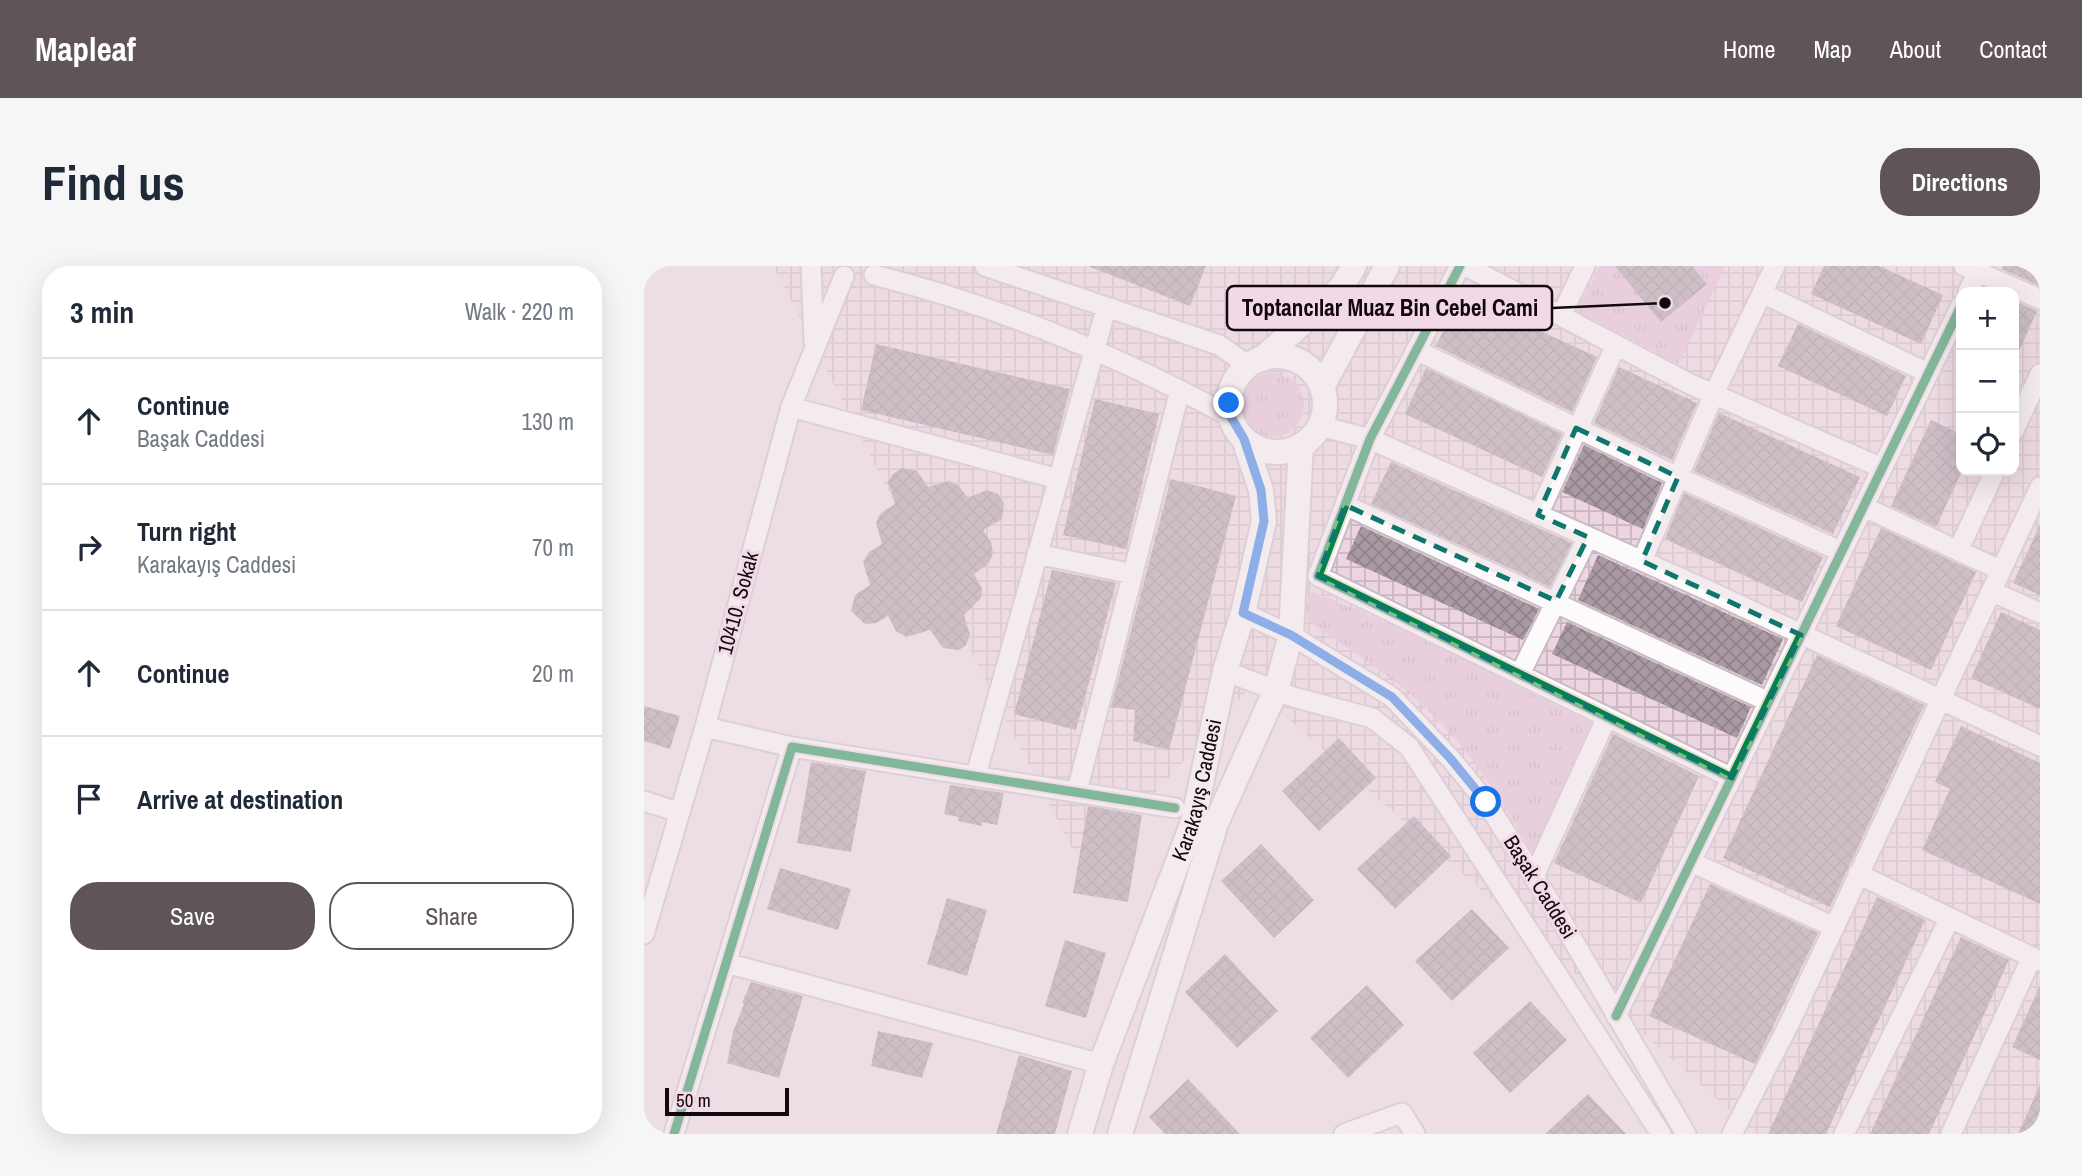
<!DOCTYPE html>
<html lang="en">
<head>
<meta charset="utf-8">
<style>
  body { margin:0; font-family:"Archivo Narrow",sans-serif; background:#f6f6f7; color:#1f2937 }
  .controls { position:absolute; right:21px; top:21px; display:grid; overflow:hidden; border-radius:14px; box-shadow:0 7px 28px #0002 }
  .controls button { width:63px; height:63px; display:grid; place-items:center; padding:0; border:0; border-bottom:2px solid #e0e1e3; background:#fff; color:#1f2937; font:35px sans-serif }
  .scale { position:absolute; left:21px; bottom:18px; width:124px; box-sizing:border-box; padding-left:7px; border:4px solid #11090d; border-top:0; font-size:19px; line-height:24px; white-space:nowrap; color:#11090d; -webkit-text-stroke:5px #f3d8e6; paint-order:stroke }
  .stop { position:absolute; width:21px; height:21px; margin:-16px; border:5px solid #1a73e8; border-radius:50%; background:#fff }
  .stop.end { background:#1a73e8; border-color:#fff; box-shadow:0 2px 7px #0008 }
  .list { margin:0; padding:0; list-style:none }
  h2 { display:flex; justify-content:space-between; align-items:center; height:91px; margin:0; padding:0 28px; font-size:30px }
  h2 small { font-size:23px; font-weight:400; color:#747a83 }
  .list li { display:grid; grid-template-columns:46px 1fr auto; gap:21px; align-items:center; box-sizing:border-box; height:126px; padding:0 28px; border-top:2px solid #e0e1e3 }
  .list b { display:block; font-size:26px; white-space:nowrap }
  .list p { margin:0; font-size:23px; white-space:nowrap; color:#747a83 }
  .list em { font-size:23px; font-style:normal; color:#747a83 }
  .actions { display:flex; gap:14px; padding:21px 28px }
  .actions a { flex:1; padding:16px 0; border:2px solid #5e5459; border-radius:28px; text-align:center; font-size:24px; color:#5e5459 }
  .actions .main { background:#5e5459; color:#fff }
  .icon { flex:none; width:38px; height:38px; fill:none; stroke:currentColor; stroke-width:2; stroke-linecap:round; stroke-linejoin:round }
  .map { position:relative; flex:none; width:1396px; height:868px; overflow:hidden; border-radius:28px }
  header { display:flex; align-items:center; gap:42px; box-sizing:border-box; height:98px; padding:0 35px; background:#5e5459; color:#fff }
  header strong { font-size:33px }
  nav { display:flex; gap:38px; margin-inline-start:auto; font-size:24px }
  .intro { display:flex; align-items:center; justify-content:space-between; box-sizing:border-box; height:168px; padding:0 42px }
  h1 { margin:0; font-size:49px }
  .button { padding:18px 32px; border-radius:28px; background:#5e5459; color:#fff; font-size:24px; font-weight:700 }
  main { display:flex; gap:42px; padding:0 42px }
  aside { flex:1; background:#fff; border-radius:28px; box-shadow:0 7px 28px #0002 }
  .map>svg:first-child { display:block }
  .industrial { fill:url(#industrial-grid); fill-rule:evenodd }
  .grass { fill:url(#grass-tufts) }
  .building { fill:url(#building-cross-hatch) }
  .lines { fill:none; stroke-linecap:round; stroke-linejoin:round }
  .minor-casing { stroke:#c9bdc3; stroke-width:23 }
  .major-casing { stroke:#c9bdc3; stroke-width:28 }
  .minor { stroke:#fcfafb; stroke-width:19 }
  .major { stroke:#fcfafb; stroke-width:24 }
  .cycleway-casing { stroke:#f3d8e6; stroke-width:13 }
  .cycleway { stroke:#00873e; stroke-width:9 }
  .route { stroke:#1a73e8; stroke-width:9 }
  .marked { fill:none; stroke:#0f766e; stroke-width:5; stroke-dasharray:14 9; stroke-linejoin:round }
  .labels { text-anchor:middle; stroke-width:6; stroke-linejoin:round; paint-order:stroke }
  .street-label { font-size:21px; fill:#11090d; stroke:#f3d8e6 }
  .leader { fill:none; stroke:#11090d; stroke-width:2.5 }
  .callout-dot { fill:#11090d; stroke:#f3d8e6; stroke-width:2.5 }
  .callout { fill:#f3d8e6; stroke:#11090d; stroke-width:2.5 }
  .callout-label { font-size:23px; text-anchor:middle; font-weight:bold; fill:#11090d }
</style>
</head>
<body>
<header>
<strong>Mapleaf</strong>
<nav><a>Home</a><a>Map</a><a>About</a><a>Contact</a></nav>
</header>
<div class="intro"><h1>Find us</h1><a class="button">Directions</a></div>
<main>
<aside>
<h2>3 min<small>Walk · 220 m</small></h2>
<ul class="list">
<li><svg class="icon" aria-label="ahead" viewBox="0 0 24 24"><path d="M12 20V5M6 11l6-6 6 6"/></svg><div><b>Continue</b><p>Başak Caddesi</p></div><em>130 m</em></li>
<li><svg class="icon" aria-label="right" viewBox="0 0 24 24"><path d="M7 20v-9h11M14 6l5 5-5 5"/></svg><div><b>Turn right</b><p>Karakayış Caddesi</p></div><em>70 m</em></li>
<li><svg class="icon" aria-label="ahead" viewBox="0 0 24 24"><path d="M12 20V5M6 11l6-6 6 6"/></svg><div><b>Continue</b></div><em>20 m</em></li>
<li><svg class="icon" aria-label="arrive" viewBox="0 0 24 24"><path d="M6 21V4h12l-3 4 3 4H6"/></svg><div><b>Arrive at destination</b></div></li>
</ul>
<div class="actions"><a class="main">Save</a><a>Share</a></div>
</aside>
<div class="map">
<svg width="1396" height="868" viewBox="0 0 1396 868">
  <defs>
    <pattern id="industrial-grid" width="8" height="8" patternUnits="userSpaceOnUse" patternTransform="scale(1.75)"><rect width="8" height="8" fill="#edd4e1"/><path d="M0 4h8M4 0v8" fill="none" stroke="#cab5c0"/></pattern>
    <pattern id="grass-tufts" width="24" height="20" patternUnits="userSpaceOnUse" patternTransform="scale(1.75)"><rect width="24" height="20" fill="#e4bdd2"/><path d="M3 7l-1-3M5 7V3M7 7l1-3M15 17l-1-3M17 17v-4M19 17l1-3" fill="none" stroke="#c3a1b3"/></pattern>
    <pattern id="building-cross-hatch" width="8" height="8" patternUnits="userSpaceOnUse" patternTransform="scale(1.75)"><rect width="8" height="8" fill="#a999a2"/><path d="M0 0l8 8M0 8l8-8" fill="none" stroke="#90828a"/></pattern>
  </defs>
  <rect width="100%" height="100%" fill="#eddee6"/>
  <path class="industrial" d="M129,0H1396V868H1112L607,420L440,606ZM1317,26H1370V205H1317Z"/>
  <path class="grass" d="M956,0H1081L1035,98L933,45Z
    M596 139a32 32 0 1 1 64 0a32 32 0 1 1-64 0Z
    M668,325L778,372L949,458L890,588C862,543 834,496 797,457C757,415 705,383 657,350Z"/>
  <path class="building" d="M444,0H562L546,40Z
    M971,0H1048L1063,18L1017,56Z
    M1180,0H1235L1299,29L1277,78L1167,28Z
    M1359,0H1396V20L1358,3Z
    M816,28L953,91L928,146L792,80Z
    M1370,35L1393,45L1370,96Z
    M1154,58L1262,110L1243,150L1134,100Z
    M232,78L426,123L409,189L217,144Z
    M975,101L1053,137L1028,194L950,157Z
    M782,102L918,168L898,211L761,148Z
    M451,133L515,148L482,283L419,269Z
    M1075,147L1216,211L1189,268L1050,205Z
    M1287,154L1317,168V207L1292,261L1247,240Z
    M940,179L1018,217L999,263L918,226Z
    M747,196L928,277L906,321L727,238Z
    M257,202L273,205L284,221L305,215L315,220L324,232L343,224L354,228L360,237L358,253L339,264L347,276L349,287L345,297L330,308L338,323L337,332L320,349L326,369L322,379L315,384L299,382L286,364L262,371L252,365L244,350L232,357L221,358L207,345L211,329L226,319L219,296L225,286L238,278L232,256L237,247L251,238L244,216L248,209Z
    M527,213L592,230L525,484L489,475L491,444L467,441Z
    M1040,227L1179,291L1158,336L1021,273Z
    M1396,259V329L1369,317Z
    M717,260L895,343L879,374L702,293Z
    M1237,262L1332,306L1287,404L1192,360Z
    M954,289L1139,373L1118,419L934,334Z
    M408,304L472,317L432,464L370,448Z
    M1357,346L1396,364V443L1327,412Z
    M923,356L1107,441L1093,472L908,388Z
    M1173,389L1280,439L1186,641L1079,592Z
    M0,440L36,450L26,483L0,475Z
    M1317,460L1396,497V638L1278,584L1306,523L1291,516Z
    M969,468L1055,510L997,637L910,597Z
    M695,472L732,512L675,565L638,525Z
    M167,496L222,505L207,586L153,577Z
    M306,519L360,527L353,559L338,556V560L314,555L315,551L300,548Z
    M444,540L498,549L484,636L429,627Z
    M770,550L807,590L751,643L713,603Z
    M617,578L670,634L630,672L577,615Z
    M136,602L207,623L194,664L123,643Z
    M1066,618L1174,667L1111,798L1005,750Z
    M1233,631L1281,654L1182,868H1124Z
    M303,632L343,644L323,710L283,698Z
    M828,643L865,682L808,735L771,695Z
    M1317,671L1365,694L1285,868H1226Z
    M421,674L462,687L442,752L401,740Z
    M581,688L634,745L593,782L541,726Z
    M107,716L159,730L135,812L83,797L89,766L100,738L98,737Z
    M723,719L760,759L704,812L666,772Z
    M1396,720V794L1368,781Z
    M886,735L923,774L866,827L829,787Z
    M234,765L289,777L278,812L227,800Z
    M375,789L428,805L411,868H352Z
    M544,813L596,868H521L505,851Z
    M1396,819V868H1374Z
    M944,828L982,868H901Z"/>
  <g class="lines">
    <g class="minor-casing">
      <path id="minor" d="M167,0L170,76
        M341,0L575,79L605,100
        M816,0L726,173L674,310L1088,512
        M822,0L1046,118L1238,202
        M1320,0L1396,33
        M230,9C354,40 475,90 587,151
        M1324,26L1337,0
        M1118,27L1284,107
        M917,50L941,0
        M772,84L1034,211L1198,286
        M147,141L414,213
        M676,160L726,173L1063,324L1396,480
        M1370,164L1396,108
        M701,239L1125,436
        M1220,241L1356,304
        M894,249L972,79
        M1314,285L1351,205
        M393,288L489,308
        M998,295L1070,128L1131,0
        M1347,325L1396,347
        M599,347L647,369L748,431L806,492L842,536L913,647L1042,868
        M581,405L649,431L728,452L765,481L1017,868
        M876,408L944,271
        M61,461L148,481
        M332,509L462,43
        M433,525L536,124
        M0,535L34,546
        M1047,596L1190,661
        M1214,608L1396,695
        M890,610L963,451
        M0,668L61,461L147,141L200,10
        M82,697L457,798
        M972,750L1317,40
        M30,868L148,481L531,542
        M700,868L758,847L771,868
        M1088,868L1145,758L1396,221
        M1200,868L1306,652
        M1307,868L1388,691"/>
    </g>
    <g class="major-casing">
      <g id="major">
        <circle cx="633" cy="138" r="48"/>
        <path d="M618,93L697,22L710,0"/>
        <path d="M678,121L743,0"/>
        <path id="s1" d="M436,868L457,798L549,556L581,405L599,347L620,255L617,224L600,173"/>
        <path d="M476,868L572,557L632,424L647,369L657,179"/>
      </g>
    </g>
    <use href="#minor" class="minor"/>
    <use href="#major" class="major"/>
    <g class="cycleway-casing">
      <path id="cycleway" d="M816,0L726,173L674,310L1088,512
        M972,750L1317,40
        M30,868L148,481L531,542"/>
    </g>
    <use href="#cycleway" class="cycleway"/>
  </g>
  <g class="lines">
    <path class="route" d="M585,137L587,151L600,173L617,224L620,255L599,347L647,369L748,431L806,492L842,536"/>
  </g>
  <path d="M0 0H1396V868H0ZM932,162L1034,211L998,295L1157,369L1088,512L674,310L701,239L912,335L944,271L894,249Z" fill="#eddee6" fill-opacity=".55" fill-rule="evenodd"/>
  <path class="marked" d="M932,162L1034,211L998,295L1157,369L1088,512L674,310L701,239L912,335L944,271L894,249Z"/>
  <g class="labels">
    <g class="street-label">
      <text transform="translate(94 337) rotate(-75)" y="7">10410. Sokak</text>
      <text dy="7" stroke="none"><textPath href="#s1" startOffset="364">Karakayış Caddesi</textPath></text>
      <text transform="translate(896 621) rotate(58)" y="7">Başak Caddesi</text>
    </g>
  </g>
  <path class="leader" d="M1021 37L908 42"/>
  <circle class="callout-dot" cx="1021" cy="37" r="7"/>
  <rect class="callout" x="583" y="20" width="325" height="44" rx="7"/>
  <g class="callout-label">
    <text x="746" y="50">Toptancılar Muaz Bin Cebel Cami</text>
  </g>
</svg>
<div class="controls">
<button>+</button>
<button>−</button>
<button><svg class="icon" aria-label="locate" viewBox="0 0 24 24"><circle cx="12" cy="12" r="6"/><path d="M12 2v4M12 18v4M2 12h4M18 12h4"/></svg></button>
</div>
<div class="scale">50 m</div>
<div class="stop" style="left:842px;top:536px"></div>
<div class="stop end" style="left:585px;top:137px"></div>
</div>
</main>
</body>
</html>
